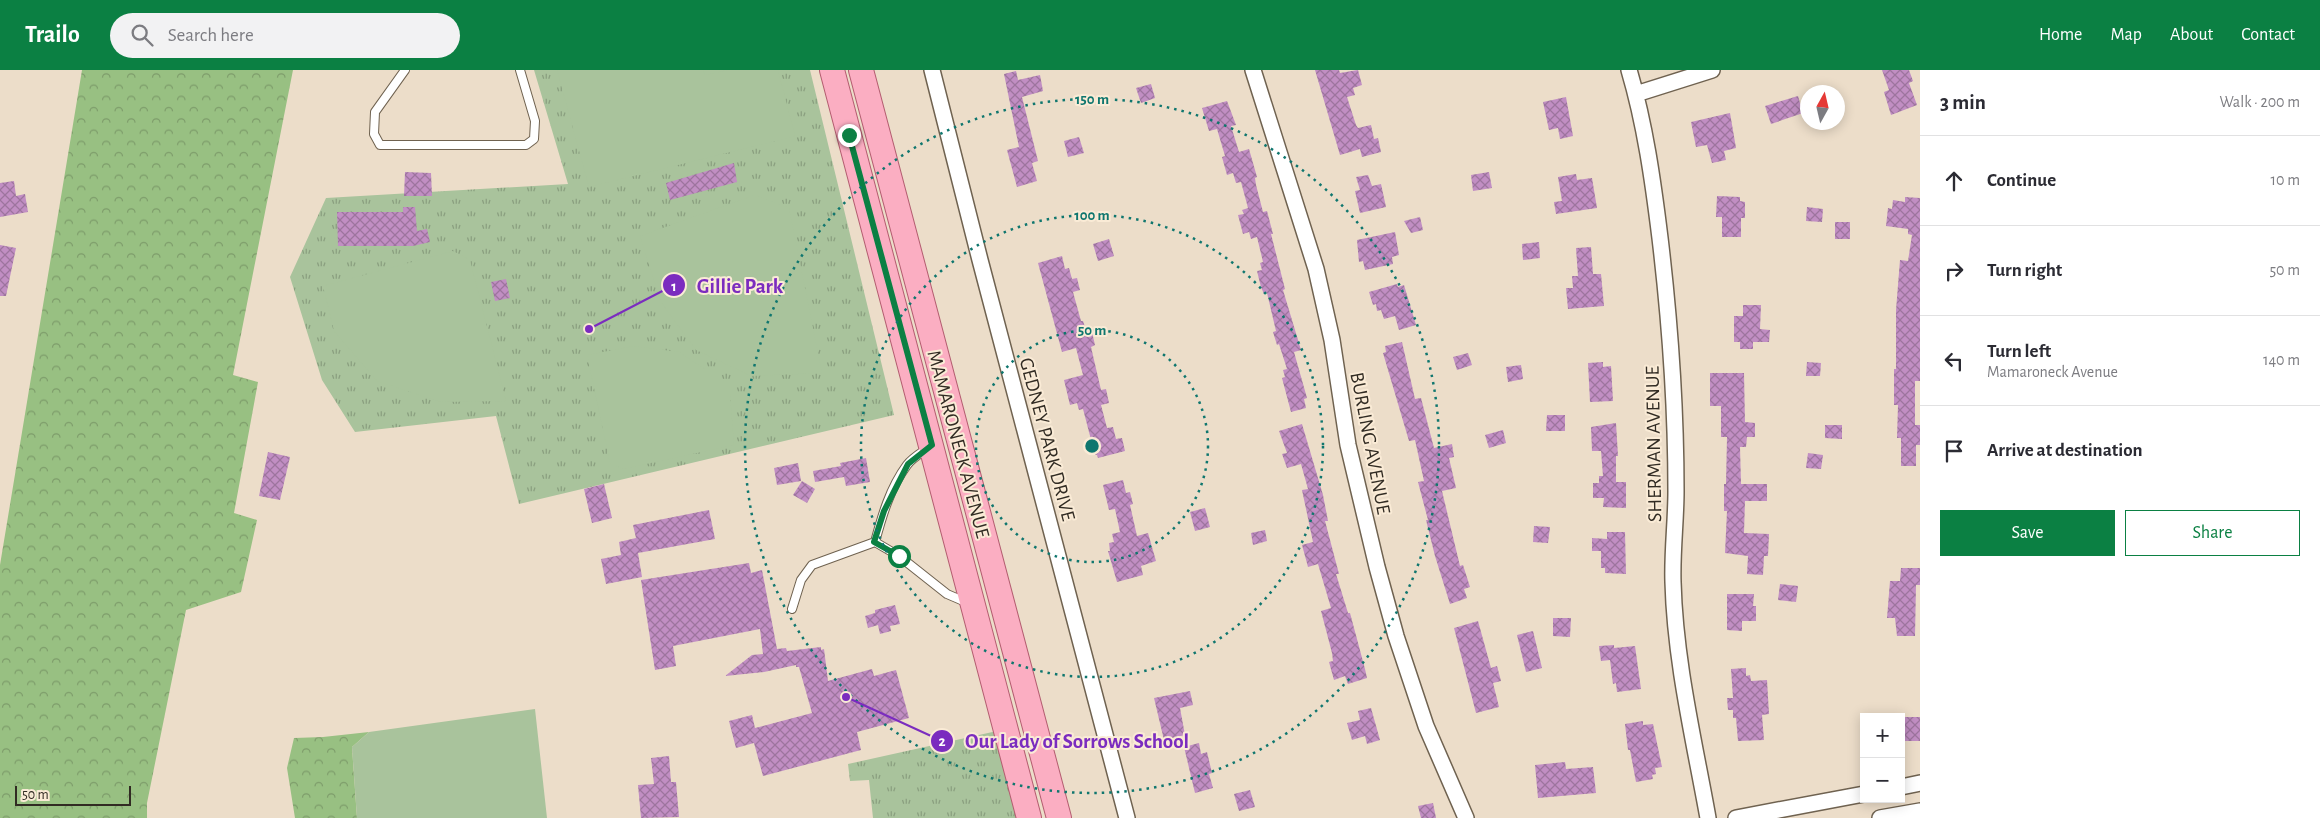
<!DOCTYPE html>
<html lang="en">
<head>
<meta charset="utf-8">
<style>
  body { margin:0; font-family:"Alegreya Sans",sans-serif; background:#f2f2f3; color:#2b2b33 }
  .controls { position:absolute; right:15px; bottom:15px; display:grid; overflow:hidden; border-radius:0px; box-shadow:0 2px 12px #0003 }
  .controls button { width:45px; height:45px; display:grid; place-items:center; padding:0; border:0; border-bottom:1px solid #e1e1e2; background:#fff; color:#2b2b33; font:25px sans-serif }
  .compass { position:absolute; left:1800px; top:15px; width:45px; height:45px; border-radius:50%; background:#fff; box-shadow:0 2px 12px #0003; rotate:8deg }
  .scale { position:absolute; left:15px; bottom:12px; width:116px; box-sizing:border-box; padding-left:5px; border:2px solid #312b23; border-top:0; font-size:14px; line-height:18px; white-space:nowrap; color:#312b23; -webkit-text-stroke:4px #faebd6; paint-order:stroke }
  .stop { position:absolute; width:15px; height:15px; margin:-11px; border:4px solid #0b8043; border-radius:50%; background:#fff }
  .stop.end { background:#0b8043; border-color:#fff; box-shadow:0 1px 5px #0008 }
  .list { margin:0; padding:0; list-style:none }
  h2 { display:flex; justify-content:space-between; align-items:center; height:65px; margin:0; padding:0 20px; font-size:21px }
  h2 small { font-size:16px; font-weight:400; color:#7c7c81 }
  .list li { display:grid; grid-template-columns:32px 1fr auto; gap:15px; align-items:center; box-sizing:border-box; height:90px; padding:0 20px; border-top:1px solid #e1e1e2 }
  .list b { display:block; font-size:19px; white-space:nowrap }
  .list p { margin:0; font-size:16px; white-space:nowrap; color:#7c7c81 }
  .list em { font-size:16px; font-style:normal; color:#7c7c81 }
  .actions { display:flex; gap:10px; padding:15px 20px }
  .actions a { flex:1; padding:11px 0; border:1px solid #0b8043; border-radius:0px; text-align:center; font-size:18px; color:#0b8043 }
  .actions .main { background:#0b8043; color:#fff }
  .icon { flex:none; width:28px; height:28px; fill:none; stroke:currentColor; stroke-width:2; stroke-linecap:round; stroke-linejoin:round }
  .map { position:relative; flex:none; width:1920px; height:748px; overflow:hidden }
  header { display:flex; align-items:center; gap:30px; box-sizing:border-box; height:70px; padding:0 25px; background:#0b8043; color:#fff }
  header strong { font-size:24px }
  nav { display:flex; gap:28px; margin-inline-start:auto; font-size:18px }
  .search { width:350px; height:45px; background:#f2f2f3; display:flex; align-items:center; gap:12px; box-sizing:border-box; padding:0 18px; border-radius:28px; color:#7c7c81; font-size:19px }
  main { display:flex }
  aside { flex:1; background:#fff }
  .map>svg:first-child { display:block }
  .grass { fill:url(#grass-tufts) }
  .forest { fill:url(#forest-crowns) }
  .garden { fill:#a9c39c }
  .building { fill:url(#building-cross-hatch) }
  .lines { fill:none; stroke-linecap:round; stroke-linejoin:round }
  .service-casing { stroke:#6f6250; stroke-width:10 }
  .minor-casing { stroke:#6f6250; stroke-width:18 }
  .primary-casing { stroke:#b35d70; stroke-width:26 }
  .service { stroke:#fff; stroke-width:8 }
  .minor { stroke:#fff; stroke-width:15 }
  .primary { stroke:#fbaec2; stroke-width:24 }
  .route { stroke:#0b8043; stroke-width:6 }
  .ring { fill:none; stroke:#0f766e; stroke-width:2.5; stroke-dasharray:2.5 5 }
  .labels { text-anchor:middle; stroke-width:4; stroke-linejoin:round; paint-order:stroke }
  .street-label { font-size:20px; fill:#312b23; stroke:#faebd6 }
  .centre { fill:#0f766e; stroke:#faebd6; stroke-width:2.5 }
  .ring-label { font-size:15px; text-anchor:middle; font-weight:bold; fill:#0f766e; stroke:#faebd6; stroke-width:4; stroke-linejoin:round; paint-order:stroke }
  .leader { fill:none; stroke:#7b2cbf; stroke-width:2 }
  .callout-dot { fill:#7b2cbf; stroke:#faebd6; stroke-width:2 }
  .mark-label { font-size:15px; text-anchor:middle; font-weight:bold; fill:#fff }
  .callout-label { font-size:21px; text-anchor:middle; font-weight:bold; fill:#7b2cbf; stroke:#faebd6; stroke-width:4; stroke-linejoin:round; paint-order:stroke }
</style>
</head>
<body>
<header>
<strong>Trailo</strong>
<div class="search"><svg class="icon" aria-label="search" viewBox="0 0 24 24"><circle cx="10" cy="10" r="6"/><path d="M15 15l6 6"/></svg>Search here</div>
<nav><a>Home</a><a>Map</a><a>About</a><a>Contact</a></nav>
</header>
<main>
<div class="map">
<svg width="1920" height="748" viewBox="0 0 1920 748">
  <defs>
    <pattern id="grass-tufts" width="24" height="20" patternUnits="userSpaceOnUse" patternTransform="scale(1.25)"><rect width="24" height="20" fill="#a9c39c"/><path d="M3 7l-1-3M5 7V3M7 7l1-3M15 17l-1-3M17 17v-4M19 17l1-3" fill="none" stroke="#8a9f7f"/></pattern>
    <pattern id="forest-crowns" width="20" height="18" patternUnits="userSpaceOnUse" patternTransform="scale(1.25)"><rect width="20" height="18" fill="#98c082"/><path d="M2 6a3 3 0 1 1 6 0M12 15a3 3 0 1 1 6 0" fill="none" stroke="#7d9c6a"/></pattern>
    <pattern id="building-cross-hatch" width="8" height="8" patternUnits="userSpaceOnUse" patternTransform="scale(1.25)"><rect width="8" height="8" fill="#c18ec3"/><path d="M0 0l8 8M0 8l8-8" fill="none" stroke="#9d749e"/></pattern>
  </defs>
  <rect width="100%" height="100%" fill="#ecddc9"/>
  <path class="grass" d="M534,0H810L894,345L519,434L496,346L355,362L322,310L290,207L326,128L568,114Z
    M1006,659L1028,748H873L869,710L850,711L848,694Z"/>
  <path class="forest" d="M82,0H293L233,305L258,312L234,443L257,450L241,522L186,540L147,733V748H0V495Z
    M369,662L352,677L357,748H295L287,698L294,668L323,667Z"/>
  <path class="garden" d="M557,0H703L705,5L728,0H778L795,66L589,117Z
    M755,125L789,138L822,303L751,306L696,280L661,232L640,166Z
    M453,181L470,190L506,331L441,332L377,311L334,261L323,216Z
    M634,276L679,282L705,299L730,324L734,375L623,399L610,393L587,285Z
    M535,639L547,748H357L352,677L369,662Z"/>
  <path class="building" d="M1315,0H1339L1340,3L1358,0L1362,15L1353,18L1355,25L1347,27L1356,55L1358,58L1371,55L1374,69L1378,68L1381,82L1362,87L1360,79L1340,85Z
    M1882,0H1909L1913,11L1909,13L1917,35L1891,45L1884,22L1889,20Z
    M1016,1L1018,10L1040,5L1043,21L1022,27L1038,91L1032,93L1037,111L1017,117L1007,80L1019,77L1004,4Z
    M1151,14L1155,28L1141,33L1136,18Z
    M1798,26L1803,43L1771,54L1765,36Z
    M1566,27L1573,66L1560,69L1558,58L1549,60L1543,32Z
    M1227,31L1236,55L1231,56L1239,82L1249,79L1257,107L1255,108L1256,115L1263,142L1267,141L1273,164H1271L1285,219L1283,220L1301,280L1294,282L1307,328L1304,329L1306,338L1291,342L1282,308L1285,307L1283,300L1287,299L1279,274L1277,275L1273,262L1276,261L1267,223L1264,224L1261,217L1257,201L1262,200L1260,193L1263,192L1257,167L1251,169L1249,162L1243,164L1238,145L1244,144L1242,140L1248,138L1241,112L1236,113L1233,103L1227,105L1222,87L1225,86L1217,59L1209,61L1202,38Z
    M1730,43L1736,78L1724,81L1726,90L1712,93L1707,75L1696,77L1691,52Z
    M1079,67L1084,83L1068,87L1064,71Z
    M734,93L737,112L670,130L666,113Z
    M405,102L431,103L432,126H404Z
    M1489,102L1492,118L1473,121L1471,105Z
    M1576,104L1577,110L1592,108L1597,138L1556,144L1554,132L1562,131L1558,107Z
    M1368,105L1372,116L1381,114L1386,137L1360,143L1355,121L1360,120L1356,107Z
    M14,111L16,126L25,124L28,142L0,147V113Z
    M1717,126L1740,127V131L1745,132V148H1741V167H1722V147H1716Z
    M1905,127L1920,128V311H1915V355H1920V375H1916V396H1901V368H1897L1898,335H1894V299H1896V240L1900,190L1908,191L1912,165L1908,164V159L1886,156L1888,138L1892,139L1893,130L1905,132Z
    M403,137H415L417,161L427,159L430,172L413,176H338L337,142H403Z
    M1807,137L1823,139L1822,152L1806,151Z
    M1420,147L1423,160L1411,163L1404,151Z
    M1835,152H1850V169H1835Z
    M1395,162L1399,185L1392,187L1393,194L1365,200L1363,191L1359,192L1357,170Z
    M1109,169L1114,186L1098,191L1093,174Z
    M1539,172L1540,188L1523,190L1522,174Z
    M0,175L16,178L6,226H0Z
    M1591,177L1593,204H1601L1604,236L1568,239L1566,218H1573L1572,206H1578L1576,178Z
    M1062,186L1065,199L1069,198L1072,209L1077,208L1080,220L1073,222L1081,251H1083L1087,263L1092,262L1095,275L1091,277L1101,320L1106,319L1109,333L1101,335L1107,358L1113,357L1116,369L1122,368L1125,381L1098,388L1097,385H1095L1083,339L1079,340L1077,333L1070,335L1064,310L1083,305L1076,278L1062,282L1038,193Z
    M506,209L510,228L495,231L491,212Z
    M1397,214L1398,217L1404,215L1416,255L1399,260L1395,246L1384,249L1381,240L1377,241L1376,234L1373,235L1369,222Z
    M1743,235H1761L1760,259L1770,260L1769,272H1753V279H1740V272H1734V246H1743Z
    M1402,272L1415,329L1421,328L1434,378L1452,374L1454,387L1449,388L1456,418L1442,421L1460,496L1463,495L1470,517L1464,519L1467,528L1450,534L1435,486L1426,450H1428L1418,412L1424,411L1415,370L1409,371L1383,283L1386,282L1385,276Z
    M1468,283L1472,295L1457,300L1453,287Z
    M1603,292V297L1611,296L1613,331L1590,332L1588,293Z
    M1807,292L1821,293L1820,306H1806Z
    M1521,295L1523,309L1508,312L1506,297Z
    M1710,303H1744L1745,352L1755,353V367H1747L1746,377H1740L1741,414H1767V431H1745L1744,463L1769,464L1768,486H1764L1763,505L1747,504L1748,486L1725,483L1727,441H1724V414H1726L1727,367H1721V336H1710Z
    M1547,345H1565V361H1546Z
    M1616,353L1618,386H1616V412H1626V438L1603,437L1604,428H1593V413H1599V406H1603L1601,381H1592L1591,357Z
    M1302,354L1323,425L1328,451H1325L1339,504H1336L1348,543H1350L1365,599L1367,608L1348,614L1345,606L1334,610L1329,592L1333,591L1332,583L1321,541L1331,538L1318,494L1308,497L1302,475L1313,472L1302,420L1308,419L1301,394L1287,398L1282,384L1287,383L1279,361Z
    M1825,355H1842V369L1825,368Z
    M1503,360L1506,373L1489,378L1485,365Z
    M268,382L290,387L280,430L259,426Z
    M1808,383L1823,385L1821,399L1806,398Z
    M866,388L870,412L846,416L844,407L815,412L813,401L841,396L840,393Z
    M798,393L801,411L777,415L774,398Z
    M1123,410L1126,423L1130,422L1133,434L1130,435L1137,466L1148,463L1156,491L1141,496L1143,505L1117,512L1108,481H1110L1109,473L1114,472L1112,464L1120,462L1115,439L1109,440L1103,415Z
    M802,411L815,419L807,433L793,425Z
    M604,414L612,448L592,453L584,419Z
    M1205,438L1210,457L1195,461L1190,442Z
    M709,440L715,469L638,483L642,507L606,514L601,489L621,485L619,472L636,468L633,455Z
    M1534,456L1550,457L1548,473L1533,472Z
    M1265,460L1267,471L1253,475L1251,463Z
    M1607,462H1625L1626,504L1605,503V498H1601V481H1592V468L1607,469Z
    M749,493L751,503L762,500L777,579L786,578L787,581L821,577V580L824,579L828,611L872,599L874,606L896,600L909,648L857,662L861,680L763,706L754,673L736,678L729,651L752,645L755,658L812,643L799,597H796V595L764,602L725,606L752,585L763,584L760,559L673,576L676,596L655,600L641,510Z
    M1901,498H1920V515H1916L1915,566H1897L1895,548H1887L1890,511H1900Z
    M1780,514L1798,516L1796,532L1778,530Z
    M1727,524H1754L1753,536H1756V551H1742V561L1727,560Z
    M895,535L900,554L890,556L891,561L880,564L878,555L868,558L865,546L875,543V540Z
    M1553,548H1571L1570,567L1553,566Z
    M1478,551L1491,598L1497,596L1501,611L1493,613L1499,637L1476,643L1454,558Z
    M1533,561L1542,598L1526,602L1517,565Z
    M1614,575V578L1635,576L1641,619L1617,622L1616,613L1613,614L1610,590L1601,591L1599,576Z
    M1746,598V606L1750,605L1751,611L1767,610L1769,644L1762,645L1764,670L1738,671L1736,648H1733V640H1728L1727,628H1733L1731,599Z
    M1190,621L1193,635L1180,638L1185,665L1164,670L1154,628Z
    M1371,638L1380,670L1367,674L1365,666L1352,670L1347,653L1360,650L1358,641Z
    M1901,647H1920V671H1901Z
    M1643,651V655L1653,654L1662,697L1655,698L1656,704L1652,705L1653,709L1636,712L1630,680H1628L1625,654Z
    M1199,673L1201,684L1207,682L1212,703L1209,704L1213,718L1195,723L1184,677Z
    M669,686L671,712H676L679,747L641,748L638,715L654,714L651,688Z
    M1565,692L1566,699L1593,697L1596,723L1538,728L1535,695Z
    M1250,720L1255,737L1239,741L1234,724Z
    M1433,733L1436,748H1421L1418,736Z"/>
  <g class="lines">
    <g class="service-casing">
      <path id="service" d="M405,0L375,42L374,64L380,75H526L534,69L535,51L520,0
        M875,472C882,446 890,418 907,395C912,388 921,383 928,378
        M792,539L801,510L812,495L875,472L899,486L947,524L968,533"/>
    </g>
    <g class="minor-casing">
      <path id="minor" d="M932,0L980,190L1127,748
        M1253,0L1316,199L1332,270L1348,375L1377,497L1396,566L1426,656L1466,748
        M1629,0C1645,54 1653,111 1660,168C1670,252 1676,336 1676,421C1676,451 1672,482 1673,512C1675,591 1694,670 1708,748
        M1636,24L1712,0
        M1901,717L1920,713
        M1736,748L1864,724
        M1880,748L1920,741"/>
    </g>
    <g class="primary-casing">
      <path id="primary" d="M832,0L1029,748
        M861,0L1059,748"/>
    </g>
    <use href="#service" class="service"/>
    <use href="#minor" class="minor"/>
    <use href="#primary" class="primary"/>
  </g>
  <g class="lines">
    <path class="route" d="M849,65L932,375L908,394L884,441L874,472L899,486"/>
  </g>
  <g class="ring">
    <circle cx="1092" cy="376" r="116"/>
    <circle cx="1092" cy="376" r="231"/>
    <circle cx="1092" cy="376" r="347"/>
  </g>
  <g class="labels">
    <g class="street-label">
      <text transform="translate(1048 369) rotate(75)" y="7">GEDNEY PARK DRIVE</text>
      <text transform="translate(1371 373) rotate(79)" y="7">BURLING AVENUE</text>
      <text transform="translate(959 374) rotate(75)" y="7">MAMARONECK AVENUE</text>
      <text transform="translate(1653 374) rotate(-91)" y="7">SHERMAN AVENUE</text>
    </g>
  </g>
  <circle cx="1092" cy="376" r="8" class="centre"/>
  <g class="ring-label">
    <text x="1092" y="34">150 m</text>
    <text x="1092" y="150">100 m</text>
    <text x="1092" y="265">50 m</text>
  </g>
  <path class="leader" d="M589 259L674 215M846 627L942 671"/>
  <g class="callout-dot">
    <circle cx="589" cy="259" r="5"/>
    <circle cx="846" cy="627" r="5"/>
    <circle cx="674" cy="215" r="12"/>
    <circle cx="942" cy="671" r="12"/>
  </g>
  <g class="mark-label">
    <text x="674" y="221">1</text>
    <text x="942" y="676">2</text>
  </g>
  <g class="callout-label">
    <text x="740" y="223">Gillie Park</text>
    <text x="1077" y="678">Our Lady of Sorrows School</text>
  </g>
</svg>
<div class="controls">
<button>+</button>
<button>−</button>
</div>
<svg class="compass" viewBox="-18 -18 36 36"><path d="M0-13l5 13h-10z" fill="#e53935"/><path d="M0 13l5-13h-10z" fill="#7c7c81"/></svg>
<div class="scale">50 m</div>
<div class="stop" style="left:899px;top:486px"></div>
<div class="stop end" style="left:849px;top:65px"></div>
</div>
<aside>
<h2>3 min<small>Walk · 200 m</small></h2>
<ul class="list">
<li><svg class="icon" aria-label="ahead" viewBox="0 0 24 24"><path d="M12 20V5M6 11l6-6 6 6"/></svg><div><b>Continue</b></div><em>10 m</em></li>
<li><svg class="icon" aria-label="right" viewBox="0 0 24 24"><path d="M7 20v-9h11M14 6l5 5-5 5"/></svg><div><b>Turn right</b></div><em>50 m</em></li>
<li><svg class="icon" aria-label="left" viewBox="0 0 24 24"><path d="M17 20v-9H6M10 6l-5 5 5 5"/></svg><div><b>Turn left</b><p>Mamaroneck Avenue</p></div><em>140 m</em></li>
<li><svg class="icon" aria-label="arrive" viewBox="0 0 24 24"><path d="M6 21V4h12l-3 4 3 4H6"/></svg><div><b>Arrive at destination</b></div></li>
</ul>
<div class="actions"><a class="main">Save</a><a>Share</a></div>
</aside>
</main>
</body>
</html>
